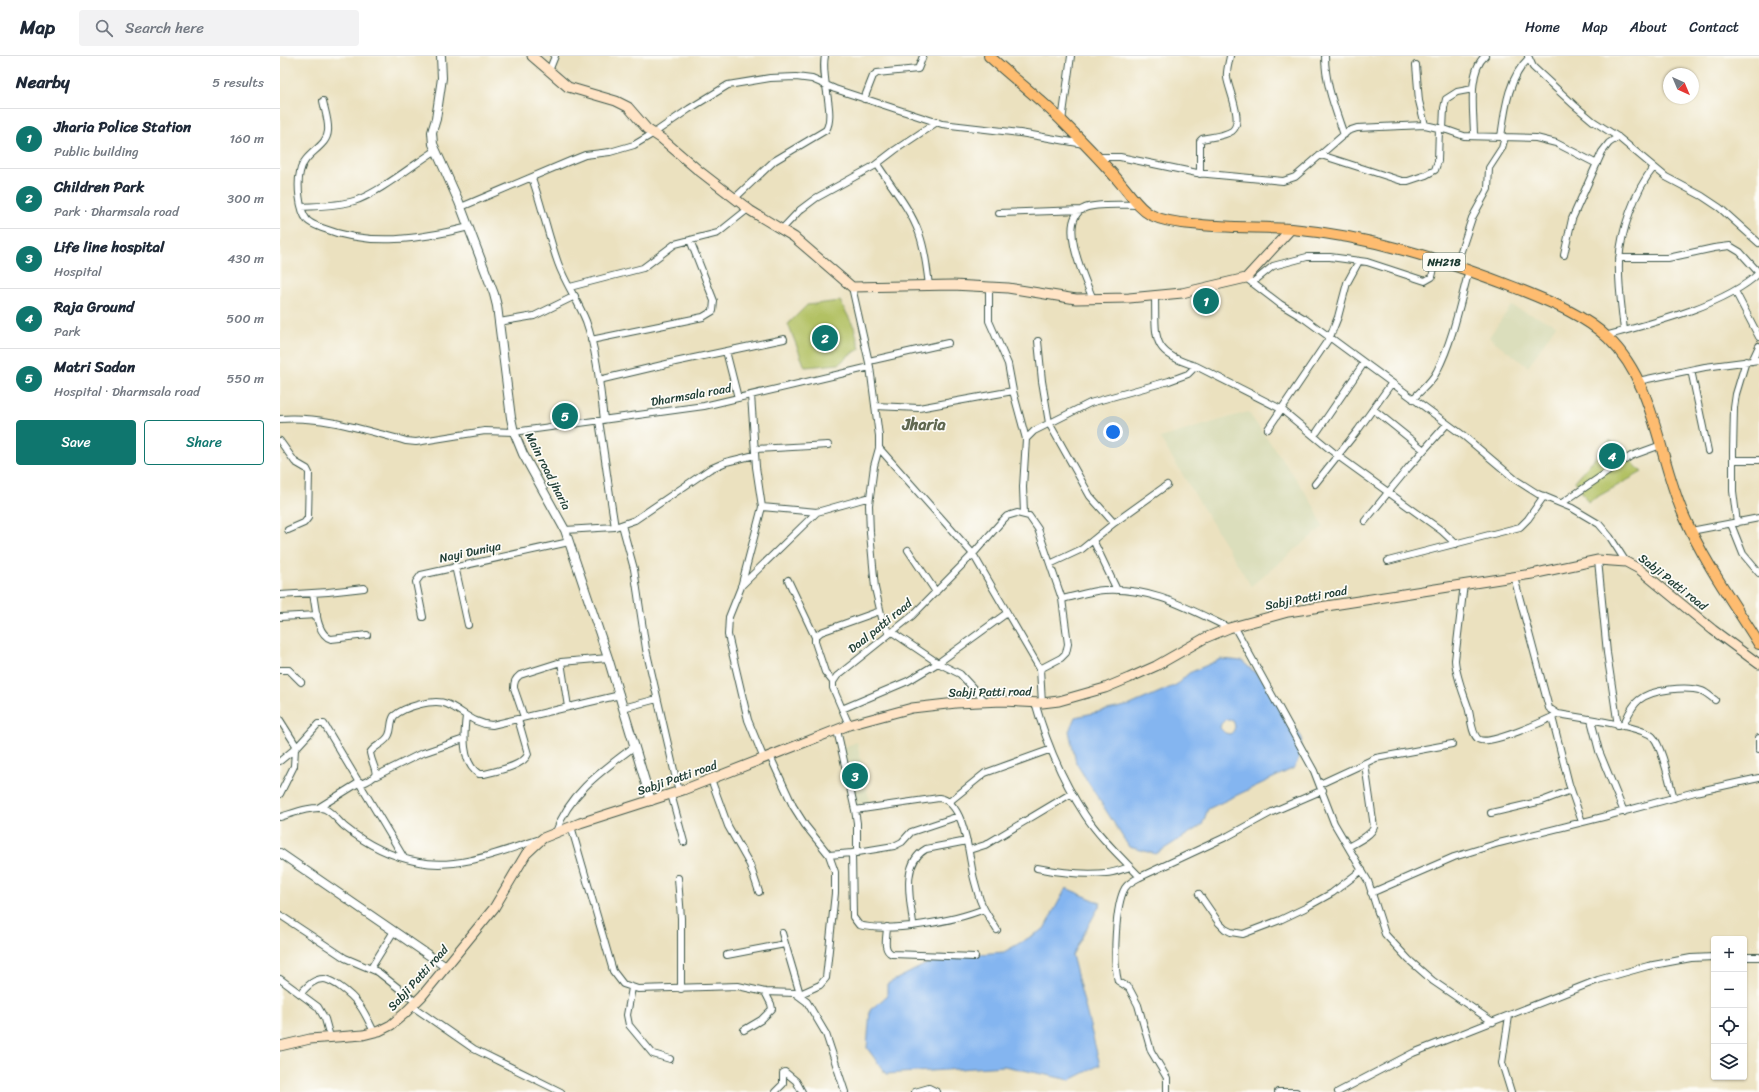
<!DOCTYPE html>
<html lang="en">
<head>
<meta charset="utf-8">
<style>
  body { margin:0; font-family:Sriracha,sans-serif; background:#f2f2f3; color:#1f2937 }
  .controls { position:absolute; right:12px; bottom:12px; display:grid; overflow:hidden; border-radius:4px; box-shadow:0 1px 3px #0004 }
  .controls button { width:36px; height:36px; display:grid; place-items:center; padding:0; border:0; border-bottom:1px solid #e0e1e3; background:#fff; color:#1f2937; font:20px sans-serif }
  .compass { position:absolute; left:1383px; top:12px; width:36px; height:36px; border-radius:50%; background:#fff; box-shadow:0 1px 3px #0004; rotate:136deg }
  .you { position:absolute; left:833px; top:376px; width:14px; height:14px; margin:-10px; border:3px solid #fff; border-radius:50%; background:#1a73e8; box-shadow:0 0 0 6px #1a73e833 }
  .badge { display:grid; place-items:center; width:26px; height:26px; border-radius:50%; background:#0f766e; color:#fff; font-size:13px; font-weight:700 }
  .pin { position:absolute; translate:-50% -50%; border:2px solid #fff; box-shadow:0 1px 4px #0006 }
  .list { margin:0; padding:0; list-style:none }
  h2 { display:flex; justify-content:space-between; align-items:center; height:52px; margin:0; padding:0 16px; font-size:17px }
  h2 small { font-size:13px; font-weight:400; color:#747a83 }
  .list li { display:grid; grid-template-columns:26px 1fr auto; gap:12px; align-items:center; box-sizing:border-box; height:60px; padding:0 16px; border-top:1px solid #e0e1e3 }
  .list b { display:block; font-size:15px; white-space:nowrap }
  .list p { margin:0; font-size:13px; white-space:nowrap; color:#747a83 }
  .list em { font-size:13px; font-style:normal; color:#747a83 }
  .actions { display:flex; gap:8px; padding:12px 16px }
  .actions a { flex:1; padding:9px 0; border:1px solid #0f766e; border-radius:4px; text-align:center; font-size:14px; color:#0f766e }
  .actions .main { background:#0f766e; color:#fff }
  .icon { flex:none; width:22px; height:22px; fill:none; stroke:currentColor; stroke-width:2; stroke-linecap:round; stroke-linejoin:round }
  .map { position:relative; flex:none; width:1479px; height:1036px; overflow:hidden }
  header { display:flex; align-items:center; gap:24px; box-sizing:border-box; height:56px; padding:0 20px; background:#fff; border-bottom:1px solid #e0e1e3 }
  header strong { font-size:19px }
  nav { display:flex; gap:22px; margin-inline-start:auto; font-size:14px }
  .search { width:280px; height:36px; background:#f2f2f3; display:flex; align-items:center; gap:10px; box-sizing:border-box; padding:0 14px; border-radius:4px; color:#747a83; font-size:15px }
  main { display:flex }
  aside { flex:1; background:#fff }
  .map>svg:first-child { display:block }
  .built { fill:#dbdebc }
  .green { fill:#b2c163; stroke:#687f4c }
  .water { fill:#84b5f0; stroke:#527992; fill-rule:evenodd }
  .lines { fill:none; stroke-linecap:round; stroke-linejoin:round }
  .minor-casing { stroke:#3e5649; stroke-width:8 }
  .tertiary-casing { stroke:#3e5649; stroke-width:10 }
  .secondary-casing { stroke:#3e5649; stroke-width:11 }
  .trunk-casing { stroke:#3e5649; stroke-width:12 }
  .minor { stroke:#fff; stroke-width:6 }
  .tertiary { stroke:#fff; stroke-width:8 }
  .secondary { stroke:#ffe4c6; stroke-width:9 }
  .trunk { stroke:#febc70; stroke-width:10 }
  .labels { text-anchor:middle; stroke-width:3.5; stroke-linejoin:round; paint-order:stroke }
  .shield { fill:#fdfcf7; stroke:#62766e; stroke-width:1 }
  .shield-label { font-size:11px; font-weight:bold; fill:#1f3d34 }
  .street-label { font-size:12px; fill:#1f3d34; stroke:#fdfcf7 }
  .district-label { font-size:16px; font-weight:bold; fill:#606851; stroke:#fdfcf7 }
</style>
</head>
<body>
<header>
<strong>Map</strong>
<div class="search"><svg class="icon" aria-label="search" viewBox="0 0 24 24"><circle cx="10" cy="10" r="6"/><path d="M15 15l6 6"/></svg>Search here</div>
<nav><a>Home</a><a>Map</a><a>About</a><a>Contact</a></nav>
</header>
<main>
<aside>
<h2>Nearby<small>5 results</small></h2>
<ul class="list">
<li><span class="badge">1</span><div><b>Jharia Police Station</b><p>Public building</p></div><em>160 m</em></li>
<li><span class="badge">2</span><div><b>Children Park</b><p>Park · Dharmsala road</p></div><em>300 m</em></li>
<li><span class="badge">3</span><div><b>Life line hospital</b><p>Hospital</p></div><em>430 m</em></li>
<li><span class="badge">4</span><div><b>Raja Ground</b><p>Park</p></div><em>500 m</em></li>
<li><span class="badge">5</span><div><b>Matri Sadan</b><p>Hospital · Dharmsala road</p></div><em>550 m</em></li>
</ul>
<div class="actions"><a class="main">Save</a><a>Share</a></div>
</aside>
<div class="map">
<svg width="1479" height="1036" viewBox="0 0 1479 1036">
  <rect width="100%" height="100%" fill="#fdfcf7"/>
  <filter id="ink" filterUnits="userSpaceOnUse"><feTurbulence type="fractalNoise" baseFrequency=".025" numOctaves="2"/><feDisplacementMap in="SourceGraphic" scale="8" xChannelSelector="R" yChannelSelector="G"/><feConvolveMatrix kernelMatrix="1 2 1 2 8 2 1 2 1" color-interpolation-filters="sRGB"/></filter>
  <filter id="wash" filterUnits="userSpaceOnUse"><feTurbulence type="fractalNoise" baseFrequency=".012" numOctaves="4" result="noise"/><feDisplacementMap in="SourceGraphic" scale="16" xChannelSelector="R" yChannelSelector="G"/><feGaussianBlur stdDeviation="0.9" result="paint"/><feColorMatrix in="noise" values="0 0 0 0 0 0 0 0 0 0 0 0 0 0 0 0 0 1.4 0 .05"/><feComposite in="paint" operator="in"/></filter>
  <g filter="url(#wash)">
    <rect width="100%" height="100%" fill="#ebe1bf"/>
    <path class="built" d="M1231,250L1276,269L1248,311L1209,281Z
      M968,356L1022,431L1035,452L1043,471L971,530L880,382Z
      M577,686L590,747L573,753L559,693Z"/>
    <path class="green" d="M560,245L574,271L580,293L569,299L559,308L525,311L508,268L527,249Z
      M1330,384L1362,416L1308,446L1295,425Z"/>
    <path class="water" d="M941,603L962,605L982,623L1022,682L1019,703L1014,712L928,753L922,769L876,798L849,791L796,707L789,675L795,661L850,649L896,629L909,617ZM946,663L953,665C956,670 955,675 950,678L945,677L940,672L941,668Z
      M786,832L821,847L792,899L820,1009L790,1024L724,1010L606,1018L587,992L590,954L607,940V928L660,901L724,896L764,873Z"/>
  </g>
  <g filter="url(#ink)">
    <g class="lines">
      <g class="minor-casing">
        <path id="minor" d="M1045,0C1045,28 1055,52 1064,79
          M1248,0L1253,11L1294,49L1313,65L1338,81L1386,121L1422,140L1440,152L1479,187
          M1136,9L1139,45L1145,69
          M269,15L275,0
          M584,43L593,20L597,17L638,13L643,0
          M43,45C45,55 49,66 48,75C47,92 24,96 20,116C17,128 19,154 27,164C31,168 37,170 42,172C90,191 141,183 189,171
          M782,65L791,0
          M1163,73L1164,52L1166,43L1177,36L1193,33
          M1194,80C1194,58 1187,16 1205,0
          M1221,81C1225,53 1228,22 1249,2
          M1041,99L1122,125H1128L1146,119L1155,114L1158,105L1159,72
          M817,101H840L917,117L1003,125L1015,121L1068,75L1077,72L1145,69L1167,74L1184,80L1256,82L1276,87L1317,108
          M597,108C611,130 630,152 639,177C645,194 647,212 649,230
          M920,118V85L922,83C931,81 945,80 952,75C964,66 949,35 947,22C946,15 949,7 950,0
          M252,122C262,150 268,179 278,207C285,227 298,245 306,265C317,296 320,331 324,364
          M455,142L494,105L546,74C556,58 540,21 545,0
          M22,151C39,150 57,150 74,145C97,138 133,109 155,95
          M181,151L290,105L305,99L330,96L354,89L374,77L409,53L448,29L490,22L516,21L532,23L555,33L662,68L740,77L804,88
          M719,157L802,154
          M502,173L520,154L536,142L594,110L615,94L657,66
          M1284,199L1292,163L1322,96L1329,87L1338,81
          M1339,202H1388L1434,192L1450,190L1460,196L1479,217
          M1176,210L1192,162L1208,133L1209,112L1222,92L1225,81
          M966,222L1000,248L1025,263L1184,380L1236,424L1258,438L1292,452L1319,468L1330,481L1346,506
          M972,227L993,210L1027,201H1050L1087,206L1145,225L1152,221L1156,203
          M290,231L363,212L395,188L438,177L468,153
          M572,231L590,311L599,380V392L594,410L589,449L590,477L595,532L602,562L609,578
          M709,231V265L728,308L733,335L746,383
          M1455,235L1479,281
          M875,240C876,282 870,297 916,310
          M813,243C805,224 776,163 805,152C816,147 845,149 858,149
          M219,266L254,260L295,240
          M1344,275C1342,253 1338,229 1339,207C1340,177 1355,134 1374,111
          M1325,280C1370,268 1446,249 1479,217
          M311,284L423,261L433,255L434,245L410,184
          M758,285L762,325L769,367L810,440L834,467
          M446,295L458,342
          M589,305L668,287
          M1472,305L1479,290
          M1411,314L1428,395
          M319,324L395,306L504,283
          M1358,325L1425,311L1479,304
          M471,339L476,411L482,451L461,531L449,561L448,579L468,664L484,703
          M1133,343C1141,334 1152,326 1157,315C1173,284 1180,247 1189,214
          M595,350L639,352L733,335
          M1093,353L1144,394
          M0,363C46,360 83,374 126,385L136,386L205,375L234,376L424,350L590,311
          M319,365C325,400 329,436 335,471
          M988,373L1050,281L1058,261L1067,227L1079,205
          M1037,376L1084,307
          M0,385L15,406L27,413L29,417L28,462L24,467L8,474
          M599,392L693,498L760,613L762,647
          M475,393L548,389
          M1453,404H1479
          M1035,428L1078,374L1111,328
          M1282,447L1351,400L1381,389
          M482,451L537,456L590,441
          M744,458L743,431L746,383L754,375L810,347L889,325L908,318L916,310L1001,353L1058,400L1162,475L1176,488
          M1085,465L1128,412L1167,368
          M1457,467L1453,435V396L1454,352L1456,338L1466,305
          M1451,468L1463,498L1479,517
          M342,469L354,513L366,593L399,736
          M285,474L335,471L355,464L430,413L446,406L475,399
          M1411,475L1479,462
          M813,484L837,534
          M628,494L656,536
          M1318,504L1327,597L1338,670
          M1108,505L1240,471L1248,463L1264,440
          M770,508L802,493L834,467L887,429
          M175,510L188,569
          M1234,521L1269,652L1278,658C1296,661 1363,670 1373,681C1382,690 1390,729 1394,742
          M508,524L535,581
          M1184,528L1175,604C1176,620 1183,636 1188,651C1191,660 1191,677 1198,683C1208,691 1267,664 1278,658
          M461,530L537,456
          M33,538C36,551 36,578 51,583L87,579
          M0,539L48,536L84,532
          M782,543C796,540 810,535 824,534C872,531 907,552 949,572
          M0,561L37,559
          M143,561L136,526L141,519L289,486
          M954,570L1034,715L1054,767L1088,825L1105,878L1129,904L1153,925L1213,966
          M612,576L658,607L680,618L706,646
          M281,606L288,651
          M0,614H9L21,626
          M553,626L545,616L535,586V581L541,576L600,555
          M755,646C766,686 782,724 805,759C820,782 841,801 860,821
          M343,652L377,643
          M562,653L628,625L658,607L727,557
          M186,660C184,677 181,707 199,718H204C216,715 244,710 248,698L238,663
          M244,661L234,632C234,626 235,623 240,619L281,606L328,602
          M1272,661L1289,728L1302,766
          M0,664L17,691
          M1311,664L1319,695L1344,756
          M569,669L553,632V626L557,620L632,560L693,498L722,465L727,460L737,457L749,460L758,473L782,543L788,588L786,597L781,602L760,613
          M1343,670C1347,662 1351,650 1359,644C1372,633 1407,630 1422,635C1427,637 1431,641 1435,644
          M557,674L575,754L577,767V797
          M1479,682V693
          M490,700L513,750L525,769L549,799L555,816V837L546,922L540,929L518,939
          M0,705L17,691L38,668H44L124,802
          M96,720L140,698L184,683
          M431,723L448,770L470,809L479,836
          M81,728C104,718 94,717 90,697C94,689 105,688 109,679C112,673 110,666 114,660C124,651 154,642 167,648C183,655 193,668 212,669L340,639
          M1040,728L1096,702L1172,688
          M0,738L14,710L15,693
          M391,738L404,786
          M669,746L705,717L769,694
          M38,752L80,726
          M575,754L659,742C686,745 689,804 694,823C696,830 698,838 700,844C704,855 711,864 717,874
          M1211,757L1262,745L1291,734
          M0,761C11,758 34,749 45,753C53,757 59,766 65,771C86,788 112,801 139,806C179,814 222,795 260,783
          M291,770L333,915L343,928L358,933L458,930L485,936L515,937L527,946L546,978L565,1036
          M276,776C289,737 323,714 355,690
          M1068,791C1076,786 1091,780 1094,771L1085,708
          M689,794L705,789L792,737
          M572,797L573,861L579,869C609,877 675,865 704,853
          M549,799L572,797L614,790L622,786L631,776L679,760
          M757,812C777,816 805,819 826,817C834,817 842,813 850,811
          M398,822L401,862V933
          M1091,837L1174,801L1219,787L1323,761L1415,736L1479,722
          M919,838L939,867L945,873L951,876L963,878L1000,864L1025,852L1052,837L1082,814
          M0,859L65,902L98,916L136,946
          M633,868C631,845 620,808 646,793L687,785
          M607,871C607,880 602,894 612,898L695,901
          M502,877L520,938
          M447,899L505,888
          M1464,901H1479
          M91,912L114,875
          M0,923L38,951L45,963L50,981
          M352,932L347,959L349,969L373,998L390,1003
          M20,938C26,932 33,923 43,923C49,923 54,927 59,930C79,944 84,955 94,976
          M132,950L194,993L281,1036
          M1229,960L1222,1007L1231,1036
          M464,974L481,964L492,953L491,948L485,936
          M495,1036L503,1028V1017L505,1016L516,1025L522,1036
          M635,1036L649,1032L657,1036
          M887,1036V1022L871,995L858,949L849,932L838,925C833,906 835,849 845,832C848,827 854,824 860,821L948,780L992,756L1043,734
          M998,1036H1016
          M1058,1036L1133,997L1318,924L1368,910L1411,902L1434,901"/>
      </g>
      <g class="tertiary-casing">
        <path id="tertiary" d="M161,0L162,22L156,63L152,76L153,88L179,146L214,238L217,250L231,362L234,376L243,398L285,474L328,602L371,745
          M0,797L166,911"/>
      </g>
      <g class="secondary-casing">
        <path id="secondary" d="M252,0L288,31L336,45L348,51L367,73L382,83L418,114L471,155L514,181L572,231L673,229L728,232L796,243L849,242L902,237L966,222L1011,173
          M0,990L30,983L83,979L99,975L111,969L124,958L142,940L214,852L246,798L263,782L300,767L403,734L569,669L632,652L676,647L723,645L762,647L779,645L825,632L849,622L876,610L925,582L949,572L1008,556L1252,518L1318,504L1346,506L1359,513L1433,574L1479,608"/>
      </g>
      <g class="trunk-casing">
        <path id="trunk" d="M709,0C734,23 761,43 784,67C804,87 824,107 842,129C851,139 858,152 871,159C883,165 898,167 912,168C945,172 979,171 1012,173C1089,180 1164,204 1236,232C1268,245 1303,258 1328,282C1376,328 1378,402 1404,460C1424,506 1453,546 1479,588"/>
      </g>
      <use href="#minor" class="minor"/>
      <use href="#tertiary" class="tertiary"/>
      <use href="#secondary" class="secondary"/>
      <use href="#trunk" class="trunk"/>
    </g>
  </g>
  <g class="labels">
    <rect class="shield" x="1143" y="197" width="42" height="18" rx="3"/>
    <g class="shield-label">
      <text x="1164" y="210">NH218</text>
    </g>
    <g class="street-label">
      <text transform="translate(411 339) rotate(-10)" y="4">Dharmsala road</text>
      <text transform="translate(268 415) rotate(63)" y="4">Main road jharia</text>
      <text transform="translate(190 496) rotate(-12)" y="4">Nayi Duniya</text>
      <text transform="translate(1393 526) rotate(38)" y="4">Sabji Patti road</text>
      <text transform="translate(1026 542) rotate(-11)" y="4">Sabji Patti road</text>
      <text transform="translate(600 570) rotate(-39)" y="4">Daal patti road</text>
      <text transform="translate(710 636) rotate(-1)" y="4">Sabji Patti road</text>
      <text transform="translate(397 722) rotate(-19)" y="4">Sabji Patti road</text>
      <text transform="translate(138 922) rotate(-48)" y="4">Sabji Patti road</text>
    </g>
    <g class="district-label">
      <text x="644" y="374">Jharia</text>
    </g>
  </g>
</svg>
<div class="controls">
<button>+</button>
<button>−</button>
<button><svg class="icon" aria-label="locate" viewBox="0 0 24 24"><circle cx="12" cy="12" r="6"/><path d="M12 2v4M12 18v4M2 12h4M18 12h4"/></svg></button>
<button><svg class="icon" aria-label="layers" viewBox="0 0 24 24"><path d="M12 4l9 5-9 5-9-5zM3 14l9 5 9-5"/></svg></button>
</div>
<svg class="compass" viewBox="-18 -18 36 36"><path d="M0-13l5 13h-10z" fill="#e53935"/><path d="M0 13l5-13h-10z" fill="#747a83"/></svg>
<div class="you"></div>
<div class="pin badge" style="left:926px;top:245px">1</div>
<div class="pin badge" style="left:545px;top:282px">2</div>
<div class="pin badge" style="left:575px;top:720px">3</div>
<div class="pin badge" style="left:1332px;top:400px">4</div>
<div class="pin badge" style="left:285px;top:360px">5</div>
</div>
</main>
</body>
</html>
